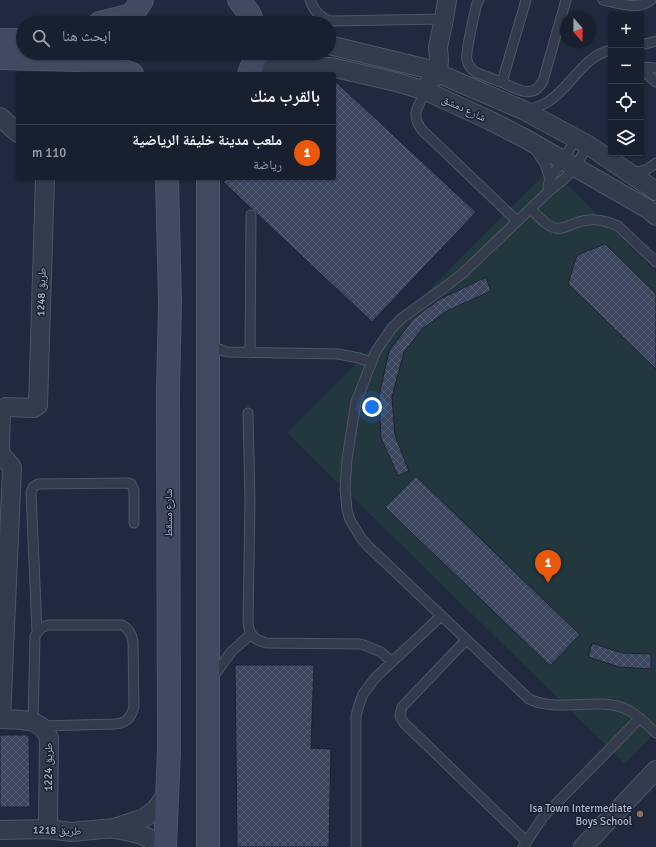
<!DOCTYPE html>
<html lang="ar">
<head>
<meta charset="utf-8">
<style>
  body { margin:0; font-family:Signika,"Noto Naskh Arabic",sans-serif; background:#212736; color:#f1f3f6; direction:rtl }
  .controls { position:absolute; right:12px; top:12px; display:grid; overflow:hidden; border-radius:4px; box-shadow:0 1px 3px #0004 }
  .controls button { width:36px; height:36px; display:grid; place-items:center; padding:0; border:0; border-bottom:1px solid #363d4a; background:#181f2e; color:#f1f3f6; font:20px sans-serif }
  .compass { position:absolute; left:560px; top:12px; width:36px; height:36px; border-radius:50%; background:#181f2e; box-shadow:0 1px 3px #0004; rotate:160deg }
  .you { position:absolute; left:372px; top:407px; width:14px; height:14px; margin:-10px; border:3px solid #fff; border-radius:50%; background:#1a73e8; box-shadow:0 0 0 6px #1a73e833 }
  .badge { display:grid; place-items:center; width:26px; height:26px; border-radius:50%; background:#ea580c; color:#fff; font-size:13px; font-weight:700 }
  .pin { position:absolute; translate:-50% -33px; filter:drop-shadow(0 1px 2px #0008) }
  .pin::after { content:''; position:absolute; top:21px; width:14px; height:12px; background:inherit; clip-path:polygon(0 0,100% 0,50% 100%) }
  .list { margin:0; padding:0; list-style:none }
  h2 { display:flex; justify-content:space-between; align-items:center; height:52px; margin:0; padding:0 16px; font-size:17px }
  h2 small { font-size:13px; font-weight:400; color:#9fa2aa }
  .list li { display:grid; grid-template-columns:26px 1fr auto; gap:12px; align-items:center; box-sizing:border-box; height:56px; padding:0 16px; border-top:1px solid #363d4a }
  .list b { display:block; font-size:15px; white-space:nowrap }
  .list p { margin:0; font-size:13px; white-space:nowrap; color:#9fa2aa }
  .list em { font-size:13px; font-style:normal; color:#9fa2aa }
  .icon { flex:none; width:22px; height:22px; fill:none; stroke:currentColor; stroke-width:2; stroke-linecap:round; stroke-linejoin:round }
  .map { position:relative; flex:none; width:656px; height:847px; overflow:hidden; direction:ltr }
  .search { position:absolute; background:#181f2e; box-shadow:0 1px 3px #0004; left:16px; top:16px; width:320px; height:44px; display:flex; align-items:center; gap:10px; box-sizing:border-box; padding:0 14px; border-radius:22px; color:#9fa2aa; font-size:15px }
  .panel { position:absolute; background:#181f2e; box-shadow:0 1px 3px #0004; left:16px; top:72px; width:320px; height:108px; border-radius:4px; direction:rtl }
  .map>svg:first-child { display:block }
  .park { fill:#22373e }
  .building { fill:url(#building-cross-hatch); stroke:#1b2234 }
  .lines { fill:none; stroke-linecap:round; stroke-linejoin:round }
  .lane-casing { stroke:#4f5668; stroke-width:11 }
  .street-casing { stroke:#4f5668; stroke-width:20 }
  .secondary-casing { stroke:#4f5668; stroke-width:24 }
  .lane { stroke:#343b4d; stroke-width:9 }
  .street { stroke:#343b4d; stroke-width:18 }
  .secondary { stroke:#424961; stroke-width:22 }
  .education-dot { fill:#8d6e63; stroke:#192032; stroke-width:1.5 }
  .labels { text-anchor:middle; stroke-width:3; stroke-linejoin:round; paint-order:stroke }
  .street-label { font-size:11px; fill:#afb6c9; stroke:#192032 }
  .poi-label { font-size:11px; fill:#afb6c9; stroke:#192032; text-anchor:end }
</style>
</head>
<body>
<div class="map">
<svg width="656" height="847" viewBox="0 0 656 847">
  <defs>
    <pattern id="building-cross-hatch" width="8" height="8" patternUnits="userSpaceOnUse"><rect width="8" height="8" fill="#3c455e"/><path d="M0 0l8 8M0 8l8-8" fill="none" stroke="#565e74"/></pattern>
  </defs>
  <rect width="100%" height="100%" fill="#20293d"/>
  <path class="park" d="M550,168L656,272V732L625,764L287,433Z"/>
  <path class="building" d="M334,80L476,212L372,322L223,182L227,178H334Z
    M605,244L656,294V369L568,284L577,255Z
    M486,277L491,291L447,311L422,329L404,352L392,397L395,435L409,471L398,476L381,438L379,396L389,351L413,319L438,300Z
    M416,476L580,635L550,666L385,507Z
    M592,643L622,653L651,654V669L619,667L588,657Z
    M235,665H314L311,748L331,749L329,847H237Z
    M0,735H29L30,807H0Z"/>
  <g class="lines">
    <g class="lane-casing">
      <path id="lane" d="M310,0C314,11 320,18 331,21L444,19
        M479,0L476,6C474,18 465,51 467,60C468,66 472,70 477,73C485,76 493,79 501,82C516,88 532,101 543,81L566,0
        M603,0C618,3 638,11 651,0
        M641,45L656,41
        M641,67L656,68
        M641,69L656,82
        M502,82L526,0
        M426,91C418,107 410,114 422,130L517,221
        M526,110C535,108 542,106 549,101C572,86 583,56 611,50
        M588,145L575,167L564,179L548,192L463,273L445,287L402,318L392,328L376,351L356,402L347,459L345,489L347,510L350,520L361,538L368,546L529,699C558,713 594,697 624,708C636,713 646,724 656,733
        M535,149L545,164L550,179
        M632,173L646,170L656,163
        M548,192V186L550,179L577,138
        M531,209C537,215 546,226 555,228C563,230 569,225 576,223C590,217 605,220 618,226L656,262
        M210,342L216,348L227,352L338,354L359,358L370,362
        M250,353L251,215
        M248,413L250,501L248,623C249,635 255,640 266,643L361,644L381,652L392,662
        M37,631L31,492L33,487L38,484L128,483L131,484L134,490V523
        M466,640L402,707L400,716L404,723L527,842
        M213,677L231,652L251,634
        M33,722L35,636L41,628L48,625H122C129,629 132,634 133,642L134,707C131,718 126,723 115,724L42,726
        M356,847V716L359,705L363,694L376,677L441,616
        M523,847L543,817L640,718"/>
    </g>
    <g class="street-casing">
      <path id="street" d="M329,45L428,69L523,110L588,145L656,191
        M251,74L264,70L288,67H331L396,82L426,91L491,121L526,139L648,209L656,216
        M430,80L438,74L439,59L438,47L444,19L447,0
        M0,117L18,133
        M0,719C20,720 42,717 49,739L48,829
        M1,719L12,468C9,461 2,459 0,451L1,410L6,407L34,408L38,405L45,178
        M115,829C133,832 147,834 160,847
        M0,830L48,829L71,832L114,828L144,818L156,809L166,795
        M583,847L656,770"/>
    </g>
    <g class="secondary-casing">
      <path id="secondary" d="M239,0L249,13L253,23
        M100,23L132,15
        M129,23L132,15L142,0
        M0,40H23
        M0,58L76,60L101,63L132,74
        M249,74L254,60L255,53
        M165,847L169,750L168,390L170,303L167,178
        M208,847V178"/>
    </g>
    <use href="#lane" class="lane"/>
    <use href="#street" class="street"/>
    <use href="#secondary" class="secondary"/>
  </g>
  <circle class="education-dot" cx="640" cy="814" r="4"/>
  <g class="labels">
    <g class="street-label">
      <text transform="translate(464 108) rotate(25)" y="4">شارع دمشق</text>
      <text transform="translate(41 292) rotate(-88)" y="4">طريق 1248</text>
      <text transform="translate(168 513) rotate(-90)" y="4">شارع مسقط</text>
      <text transform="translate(48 767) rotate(-90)" y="4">طريق 1224</text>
      <text transform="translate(57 830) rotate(2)" y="4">طريق 1218</text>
    </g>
    <g class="poi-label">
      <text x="632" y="812">Isa Town Intermediate<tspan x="632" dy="13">Boys School</tspan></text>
    </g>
  </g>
</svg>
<div class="controls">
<button>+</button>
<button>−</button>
<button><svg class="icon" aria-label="locate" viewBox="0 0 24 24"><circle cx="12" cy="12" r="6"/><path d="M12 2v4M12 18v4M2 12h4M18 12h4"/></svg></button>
<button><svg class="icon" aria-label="layers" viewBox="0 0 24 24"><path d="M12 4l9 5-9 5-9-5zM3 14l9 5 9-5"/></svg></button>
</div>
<svg class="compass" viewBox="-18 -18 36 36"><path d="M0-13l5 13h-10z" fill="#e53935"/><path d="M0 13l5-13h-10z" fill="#9fa2aa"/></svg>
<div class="you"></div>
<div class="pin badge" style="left:548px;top:583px">1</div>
<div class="search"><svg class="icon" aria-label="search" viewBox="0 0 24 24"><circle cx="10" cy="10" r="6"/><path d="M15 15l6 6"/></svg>ابحث هنا</div>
<section class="panel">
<h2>بالقرب منك<small></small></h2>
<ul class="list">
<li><span class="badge">1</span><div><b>ملعب مدينة خليفة الرياضية</b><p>رياضة</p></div><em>110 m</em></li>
</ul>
</section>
</div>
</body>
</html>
